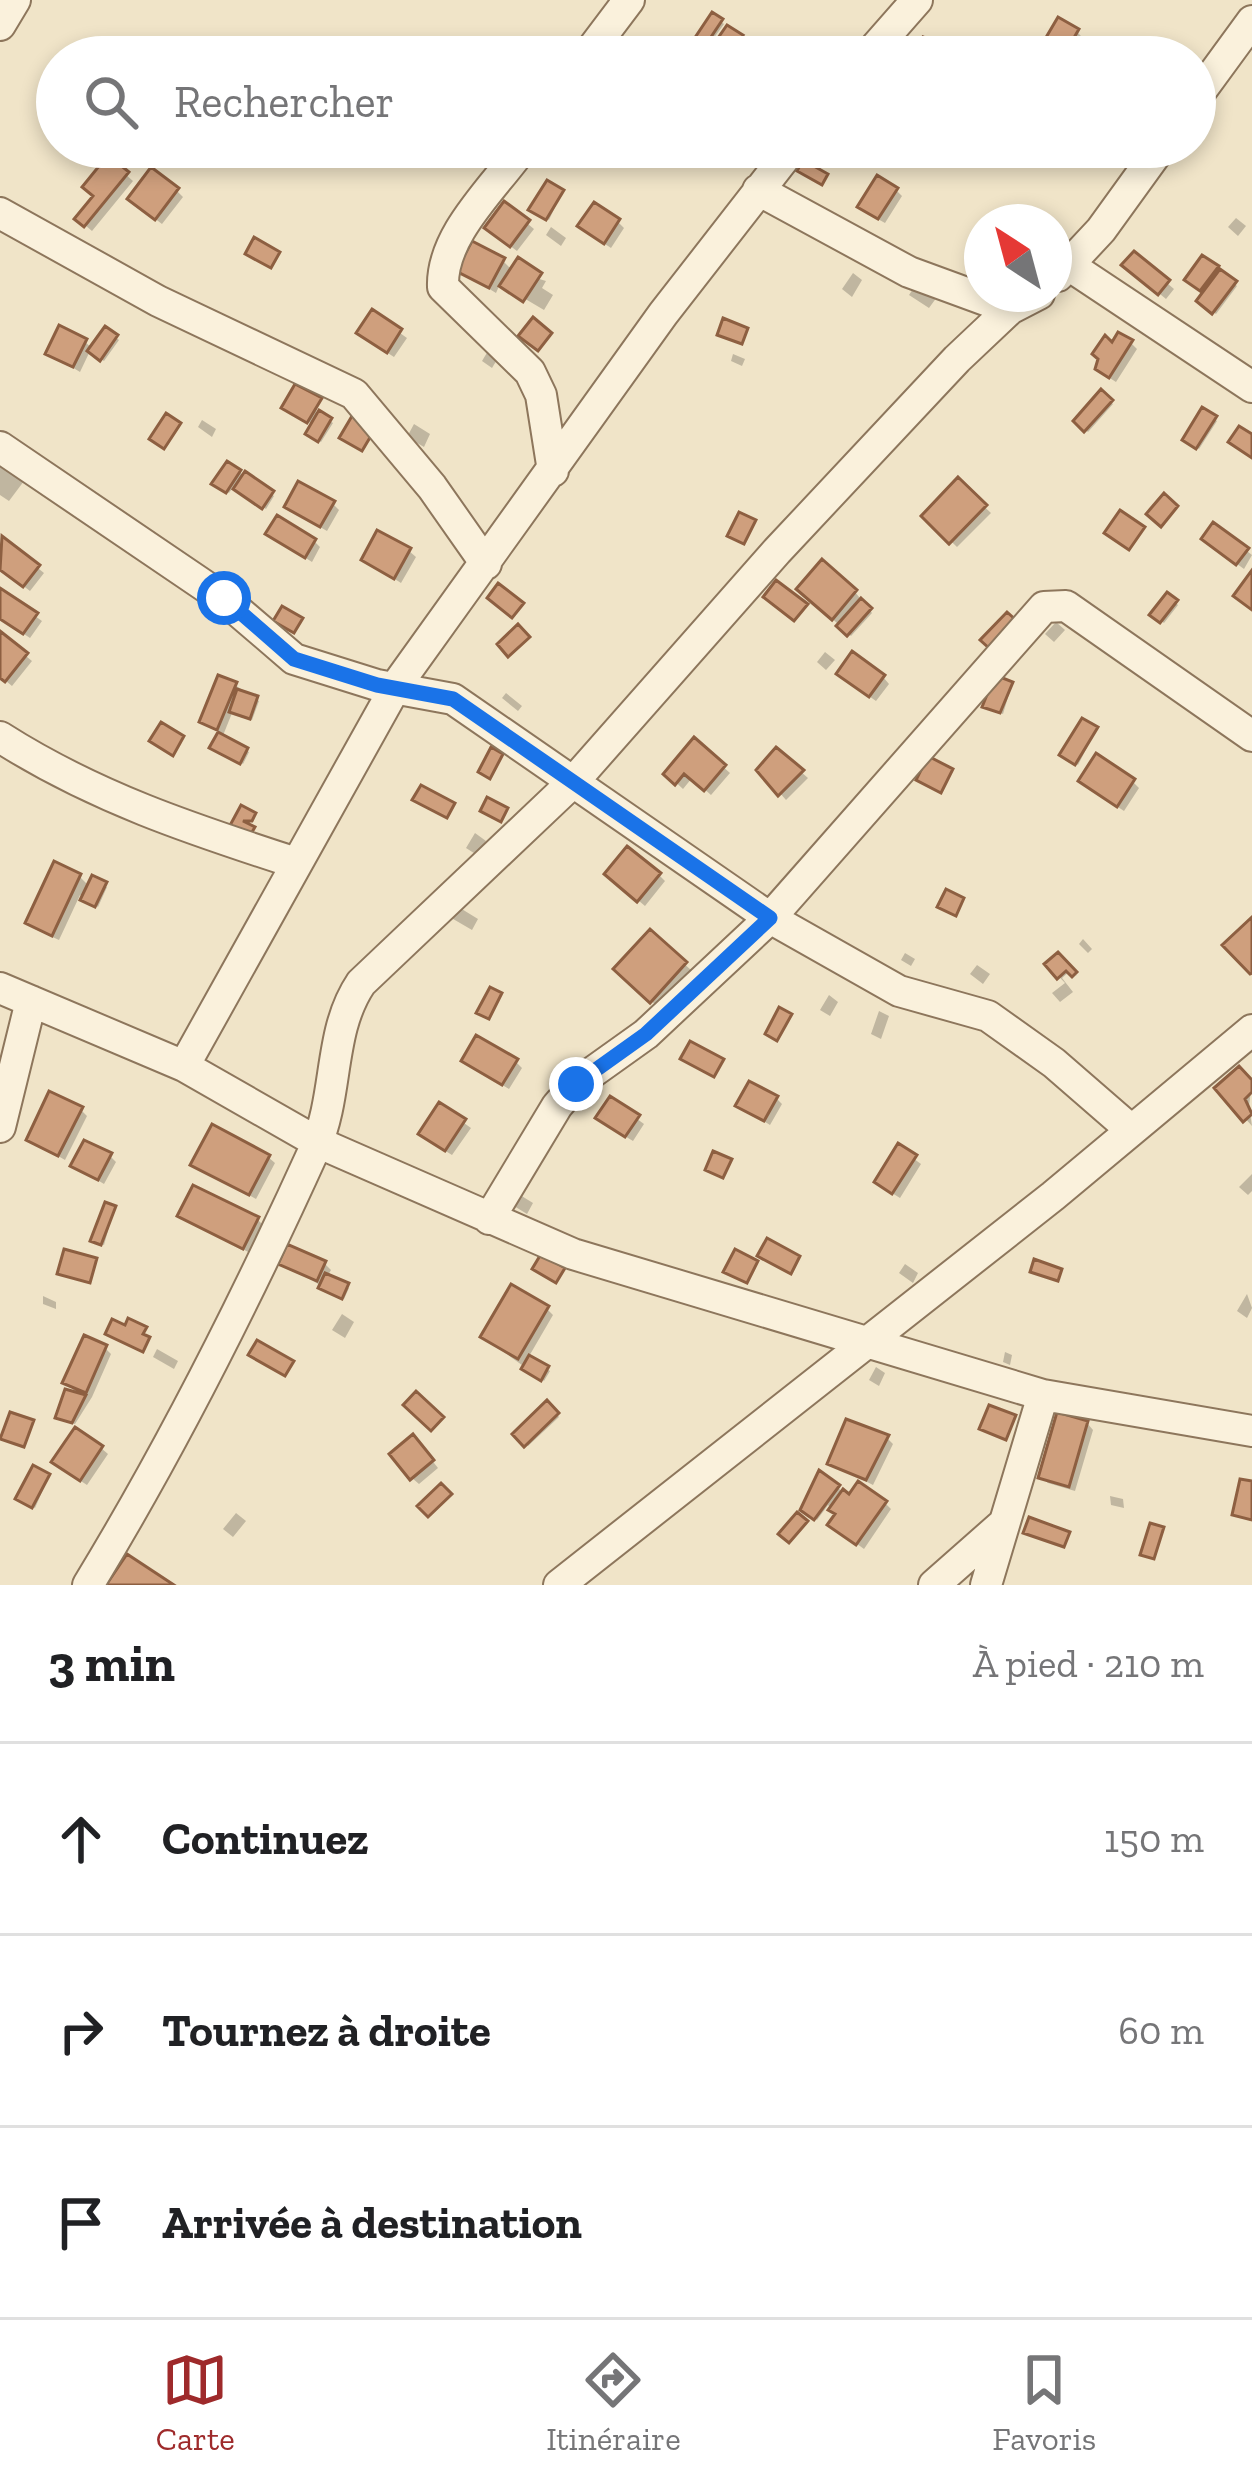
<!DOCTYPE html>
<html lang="fr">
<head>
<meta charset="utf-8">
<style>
  body { margin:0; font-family:"Zilla Slab",serif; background:#f6f6f6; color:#202124 }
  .compass { position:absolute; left:964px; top:204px; width:108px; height:108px; border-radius:50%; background:#fff; box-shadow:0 6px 18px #0003; rotate:324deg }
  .stop { position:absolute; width:36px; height:36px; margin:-27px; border:9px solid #1a73e8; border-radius:50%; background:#fff }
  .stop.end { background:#1a73e8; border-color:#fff; box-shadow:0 3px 12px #0008 }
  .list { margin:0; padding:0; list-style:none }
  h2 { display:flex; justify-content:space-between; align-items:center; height:156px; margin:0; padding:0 48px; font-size:51px }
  h2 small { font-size:39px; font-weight:400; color:#757577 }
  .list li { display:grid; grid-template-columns:78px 1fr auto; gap:36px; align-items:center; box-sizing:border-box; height:192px; padding:0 48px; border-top:3px solid #e0e0e0 }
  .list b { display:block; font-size:45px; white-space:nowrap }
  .list em { font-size:39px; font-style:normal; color:#757577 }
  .icon { flex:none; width:66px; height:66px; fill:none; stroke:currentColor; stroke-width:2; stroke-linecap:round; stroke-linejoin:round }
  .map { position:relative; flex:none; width:1252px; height:1585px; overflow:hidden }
  .search { position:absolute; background:#fff; box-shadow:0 6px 18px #0003; left:36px; right:36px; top:36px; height:132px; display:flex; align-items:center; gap:30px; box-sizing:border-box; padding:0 42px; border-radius:66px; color:#757577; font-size:45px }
  .sheet { height:732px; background:#fff }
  nav { display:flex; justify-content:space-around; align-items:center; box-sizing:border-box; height:168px; border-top:3px solid #e0e0e0; background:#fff; font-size:33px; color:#757577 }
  nav a { display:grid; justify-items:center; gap:6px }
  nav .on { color:#9e2a2b }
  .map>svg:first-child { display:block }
  .shadow { fill:#0003 }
  .building { fill:#cf9f7d; stroke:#8d5f41; stroke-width:3 }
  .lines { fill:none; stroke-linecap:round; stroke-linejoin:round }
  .minor-casing { stroke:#8d765c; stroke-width:34 }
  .minor { stroke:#faf1dc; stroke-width:30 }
  .route { stroke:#1a73e8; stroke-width:15 }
</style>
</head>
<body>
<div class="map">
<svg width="1252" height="1585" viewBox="0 0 1252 1585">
  <rect width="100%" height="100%" fill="#f0e4c8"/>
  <path class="shadow" d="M713,16L724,24L708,46L698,38Z
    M728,29L743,39L730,57L715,48Z
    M1077,32L1083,38L1072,57H1048Z
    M688,45L699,53L700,57H680Z
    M108,159L133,181L92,231L78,219L97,197Z
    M896,190L902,196L885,223L867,213Z
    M177,191L183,197L162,224L137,205Z
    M562,192L549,220L534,212Z
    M505,205L534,229L517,251L494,234Z
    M1236,218L1246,226L1238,236L1228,227Z
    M618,222L624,228L611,248L587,232Z
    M551,227L566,238L561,246L546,235Z
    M1134,255L1174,289L1166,299L1132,271Z
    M1203,259L1237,286L1216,314L1200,301L1206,293L1187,280Z
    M503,261L513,271L546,281L542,288L553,295L544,310L500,284L496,293L460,271Z
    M853,273L862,280L852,297L842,289Z
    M917,283L937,297L929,308L909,295Z
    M373,314L407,338L394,357L366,339Z
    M106,330L119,340L104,361L90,351L80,372L49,353L85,342L93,349Z
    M1131,343L1137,349L1116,382L1105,375L1113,347Z
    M491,346L501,353L492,368L482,361Z
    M733,354L745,359L742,366L731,361Z
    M1101,394L1113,404L1088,432L1077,421Z
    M320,400L316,412L333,423L321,442L311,436L314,425L287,410Z
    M1203,412L1217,421L1199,449L1186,440Z
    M202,420L216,429L212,437L198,427Z
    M414,424L430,434L424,447L407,437Z
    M0,458L27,477L9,501L0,495Z
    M239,472L274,496L266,509L234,486L229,493L215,483Z
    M958,482L991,513L957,547L925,516Z
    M333,504L339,510L327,531L294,512Z
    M1214,526L1252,555L1244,569L1211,545Z
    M269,534L314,541L320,547L312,562Z
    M3,540L44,573L30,591L0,568Z
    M409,551L416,557L401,583L364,559Z
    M800,589L855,592L872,613L851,636Z
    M0,591L42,621L30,638L0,618Z
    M1168,596L1178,605L1164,623L1153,615Z
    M1056,622L1065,630L1054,642L1045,634Z
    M0,635L32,661L12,686L0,676Z
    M825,652L835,660L826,670L817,662Z
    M883,677L889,684L876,701L846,680Z
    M1012,684L1003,714L988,708Z
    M235,685L259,701L252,720L232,713L222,738L249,752L243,764L213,748L221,733L203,722Z
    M506,693L522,706L518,711L502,698Z
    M1096,730L1078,765L1063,755Z
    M695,742L730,773L711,795L692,778L683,789L667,774Z
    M777,751L808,778L786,800L760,770Z
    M1133,782L1139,788L1124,811L1088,787Z
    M475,833L486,841L477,855L466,848Z
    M659,875L665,881L645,906L614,880Z
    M79,876L90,887H107L98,907L80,895L59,940L35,929L28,923Z
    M452,903L478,919L472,930L448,916Z
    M650,933L691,970L658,1007L617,969Z
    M1083,939L1092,949L1088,953L1079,944Z
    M905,953L915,959L911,966L901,960Z
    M1058,956L1077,976L1070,971L1062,978L1073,992L1060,1002L1052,993L1065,983L1048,965Z
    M977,965L990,974L983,984L970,974Z
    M829,995L838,1002L830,1016L820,1010Z
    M879,1011L889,1016L881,1039L871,1034Z
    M516,1062L522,1068L509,1089L471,1066Z
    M1252,1083L1249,1106L1252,1126L1218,1088Z
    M776,1098L782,1104L770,1125L739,1106Z
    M611,1100L644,1124L633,1141L605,1124Z
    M440,1106L471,1128L452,1155L428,1140Z
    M81,1110L87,1116L65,1160L29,1139Z
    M899,1148L921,1164L900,1198L884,1188Z
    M110,1156L116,1162L104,1184L74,1166Z
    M268,1157L275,1163L256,1199L194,1164Z
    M1252,1174V1191L1248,1195L1239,1187Z
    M520,1195L533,1203L527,1214L514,1206Z
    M114,1209L104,1245L96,1243Z
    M181,1216L257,1219L263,1225L250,1253Z
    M282,1263H324L331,1270L327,1277L349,1288L344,1299Z
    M905,1264L918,1273L913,1283L899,1273Z
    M1247,1294L1252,1308L1247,1318L1237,1311Z
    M43,1296L56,1302V1309L43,1304Z
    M547,1309L553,1315L528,1358L550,1371L544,1381L490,1342Z
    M342,1314L354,1322L345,1338L332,1330Z
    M105,1348L111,1354L92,1397L75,1424L62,1420L80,1397L66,1382Z
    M157,1349L178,1361L174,1369L153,1357Z
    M1005,1352L1012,1355L1010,1365L1003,1362Z
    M876,1367L885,1373L879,1386L869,1380Z
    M547,1404L559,1417L528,1446L516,1434Z
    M1087,1423L1093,1430L1075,1491L1048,1483L1041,1477Z
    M887,1438L893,1444L873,1485L830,1463Z
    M419,1444L438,1468L419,1484L412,1478Z
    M101,1448L108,1454L87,1485L61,1468Z
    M49,1476L35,1508L20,1501Z
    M838,1488L850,1498L885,1503L891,1509L864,1549L838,1530V1515L828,1505L817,1520L804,1509Z
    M1110,1496L1123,1499L1124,1508L1111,1505Z
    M236,1513L246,1521L233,1537L223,1529Z"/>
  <path class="building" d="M712,12L723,19L705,46L694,39Z
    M1058,17L1079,29L1063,57H1047L1038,51Z
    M727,25L743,35L724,57L711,48Z
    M923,37L955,50L952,57H914Z
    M108,155L129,172L84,227L74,219L93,196L82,187Z
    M803,160L828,174L822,185L797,171Z
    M151,167L179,188L155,220L127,199Z
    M877,175L898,188L878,219L857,207Z
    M547,180L564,190L546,220L528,210Z
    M504,201L530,220L510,247L484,228Z
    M594,202L620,219L604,244L577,226Z
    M254,237L280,252L271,268L245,254Z
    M472,241L505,258L489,288L456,271Z
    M1134,251L1170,280L1158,295L1121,265Z
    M1202,255L1219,266L1200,291L1184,280Z
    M518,257L542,273L523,302L499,286Z
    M1220,269L1237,281L1212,314L1196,301Z
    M372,309L402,329L387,353L356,333Z
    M533,317L552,333L538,351L518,336Z
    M723,318L748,328L742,344L717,335Z
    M59,325L87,339L73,367L45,354Z
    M105,326L118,335L100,361L87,351Z
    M1118,332L1133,340L1109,378L1095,369L1098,359L1092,354L1105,335L1112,342Z
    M295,384L322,398L307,423L281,408Z
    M1101,389L1113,400L1084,432L1073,421Z
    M1202,407L1217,416L1196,449L1182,440Z
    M319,410L332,418L318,442L305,434Z
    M166,413L181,423L164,449L149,439Z
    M352,416L375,429L362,451L339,438Z
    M1239,426L1252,434V458L1228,442Z
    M227,461L241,470L226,493L211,484Z
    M245,471L274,491L262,509L233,489Z
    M958,477L987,505L949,544L921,516Z
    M298,481L335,501L320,527L284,507Z
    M1164,493L1178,506L1161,527L1146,514Z
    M1120,510L1145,527L1129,550L1104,533Z
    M739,512L756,520L744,544L727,536Z
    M277,515L316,539L305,558L265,534Z
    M1213,522L1249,548L1236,565L1201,539Z
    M377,530L411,548L394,579L361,560Z
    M2,536L40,565L23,587L0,570Z
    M822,559L857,590L832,620L796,589Z
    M1252,570V610L1233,596Z
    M776,580L808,604L794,621L763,597Z
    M498,583L524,603L512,618L487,598Z
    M0,588L38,613L23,634L0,619Z
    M1167,592L1178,600L1160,623L1149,615Z
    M861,598L872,608L847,636L836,626Z
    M282,606L303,618L294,633L273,621Z
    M1007,612L1017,621L990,649L980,640Z
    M518,624L530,637L508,657L497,644Z
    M0,631L28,653L5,682L0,678Z
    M852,651L885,675L869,697L836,674Z
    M218,675L237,682L217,730L199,722Z
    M995,675L1013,682L1000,713L982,707Z
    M237,689L258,696L250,719L229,712Z
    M1082,718L1098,727L1075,765L1059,755Z
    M161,722L184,736L173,756L149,741Z
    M218,732L248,748L240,764L209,748Z
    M694,737L726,765L704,791L684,774L675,785L663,774Z
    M491,747L503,754L490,779L478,772Z
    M776,747L804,770L778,796L756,770Z
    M1096,753L1135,779L1117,807L1078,781Z
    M928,756L953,769L941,793L916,780Z
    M421,785L455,803L447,818L412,800Z
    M487,797L508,808L501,822L480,811Z
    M241,805L256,813L252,821H243L255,827L248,839L228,829Z
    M627,846L661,873L637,902L604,874Z
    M54,861L81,874L52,936L25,923Z
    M92,875L107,882L95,907L80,900Z
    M946,889L964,898L956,916L937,907Z
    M1252,917V973L1250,974L1222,945Z
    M650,929L687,962L650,1003L613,969Z
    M1058,952L1077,972L1072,977L1066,971L1057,979L1044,964Z
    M490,987L502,993L489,1019L476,1013Z
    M779,1007L792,1014L777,1041L765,1034Z
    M476,1035L518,1059L502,1085L461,1061Z
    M690,1041L724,1059L714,1077L680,1059Z
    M1239,1066L1252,1080V1092L1245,1099L1252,1114L1243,1122L1214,1088Z
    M749,1081L778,1096L764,1121L735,1106Z
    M49,1091L83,1107L58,1156L26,1140Z
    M610,1096L640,1115L625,1137L595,1118Z
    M439,1102L466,1119L445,1151L418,1134Z
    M212,1124L270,1155L249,1195L190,1165Z
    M84,1140L112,1153L98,1180L70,1166Z
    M898,1143L917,1155L892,1194L874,1182Z
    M713,1151L732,1159L723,1178L705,1170Z
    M193,1185L259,1217L243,1249L177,1216Z
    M105,1202L116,1206L101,1245L90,1241Z
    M767,1238L800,1256L791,1274L757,1256Z
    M287,1244L326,1261L317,1281L278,1264Z
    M64,1249L97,1258L90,1283L57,1274Z
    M735,1249L758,1261L747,1283L723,1272Z
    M541,1254L565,1268L556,1283L532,1269Z
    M1034,1259L1062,1269L1058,1281L1030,1272Z
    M325,1273L349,1283L342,1299L318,1288Z
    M511,1284L549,1306L518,1359L480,1337Z
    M128,1318L147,1327L143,1334L150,1337L143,1352L105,1334L112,1319L125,1325Z
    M84,1335L107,1345L86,1393L62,1383Z
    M257,1340L294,1361L285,1376L248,1355Z
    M529,1355L549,1366L541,1381L521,1369Z
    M65,1389L86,1395L72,1423L55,1418Z
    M416,1391L444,1417L431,1431L403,1405Z
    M547,1400L559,1413L524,1447L512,1434Z
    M989,1405L1016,1415L1006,1440L979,1429Z
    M10,1412L34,1420L24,1447L0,1439Z
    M1057,1412L1088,1421L1069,1487L1038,1478Z
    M846,1419L889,1435L866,1480L827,1464Z
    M75,1427L103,1446L80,1481L51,1462Z
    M413,1434L434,1460L410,1480L389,1454Z
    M33,1465L50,1474L32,1508L15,1499Z
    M819,1470L840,1485L814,1520L800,1510Z
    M1240,1479L1252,1481V1520L1232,1515Z
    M858,1481L887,1501L856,1545L827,1525L835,1514L828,1510L843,1489L849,1494Z
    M441,1483L452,1494L428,1517L417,1506Z
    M797,1512L808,1521L789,1543L778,1534Z
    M1029,1517L1070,1532L1064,1547L1023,1533Z
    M1150,1523L1164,1527L1154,1559L1140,1555Z
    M127,1554L174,1585H106Z"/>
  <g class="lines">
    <g class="minor-casing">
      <path id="minor" d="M0,25L15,0
        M586,57L629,0
        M867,57L917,0
        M1195,99L1252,21
        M523,147C494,188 441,235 443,287L530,372L541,395L553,471
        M758,190L909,272L1010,309
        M0,213L158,301L354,394L432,487L486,564
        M1070,266L1252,387
        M1058,276L1101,230L1161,147
        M0,447L224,599L294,659L377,685L453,699L770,918L899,991L988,1016L1054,1063L1130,1129
        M0,737C94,797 191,829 296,863
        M0,988L184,1066L317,1142L573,1254L1043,1395L1252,1431
        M184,1066L396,686L663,314L793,147
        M0,1127L31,1001
        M489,1219L557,1106L576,1084L646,1034L770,918L1044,607L1066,606L1252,736
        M88,1585C174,1444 247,1298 315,1148C339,1094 328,1032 361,983L574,781L777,551L957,359L1010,309L1039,294
        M559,1585L1053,1196L1252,1030
        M934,1585L1002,1525
        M986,1585L1043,1395"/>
    </g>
    <use href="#minor" class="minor"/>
  </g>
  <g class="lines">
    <path class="route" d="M224,598L294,659L377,685L453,699L770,918L646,1034L576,1084"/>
  </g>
</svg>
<svg class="compass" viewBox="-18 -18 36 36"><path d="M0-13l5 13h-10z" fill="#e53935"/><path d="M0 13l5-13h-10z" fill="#757577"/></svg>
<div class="stop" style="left:224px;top:598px"></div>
<div class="stop end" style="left:576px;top:1084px"></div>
<div class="search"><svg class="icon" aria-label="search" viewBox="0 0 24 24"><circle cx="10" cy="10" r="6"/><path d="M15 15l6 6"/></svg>Rechercher</div>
</div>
<section class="sheet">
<h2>3 min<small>À pied · 210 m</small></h2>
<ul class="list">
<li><svg class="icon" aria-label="ahead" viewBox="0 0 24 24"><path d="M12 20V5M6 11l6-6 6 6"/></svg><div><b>Continuez</b></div><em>150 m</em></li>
<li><svg class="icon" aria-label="right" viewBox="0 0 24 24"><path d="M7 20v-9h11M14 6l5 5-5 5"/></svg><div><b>Tournez à droite</b></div><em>60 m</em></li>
<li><svg class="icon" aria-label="arrive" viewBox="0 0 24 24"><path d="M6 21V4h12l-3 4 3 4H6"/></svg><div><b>Arrivée à destination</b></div></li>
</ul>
</section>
<nav>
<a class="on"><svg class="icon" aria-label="map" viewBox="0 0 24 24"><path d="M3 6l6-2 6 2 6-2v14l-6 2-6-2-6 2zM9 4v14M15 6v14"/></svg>Carte</a>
<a><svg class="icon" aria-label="directions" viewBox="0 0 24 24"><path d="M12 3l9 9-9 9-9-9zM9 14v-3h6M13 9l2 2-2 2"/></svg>Itinéraire</a>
<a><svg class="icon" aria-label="saved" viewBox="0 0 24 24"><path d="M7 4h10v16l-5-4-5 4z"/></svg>Favoris</a>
</nav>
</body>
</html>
